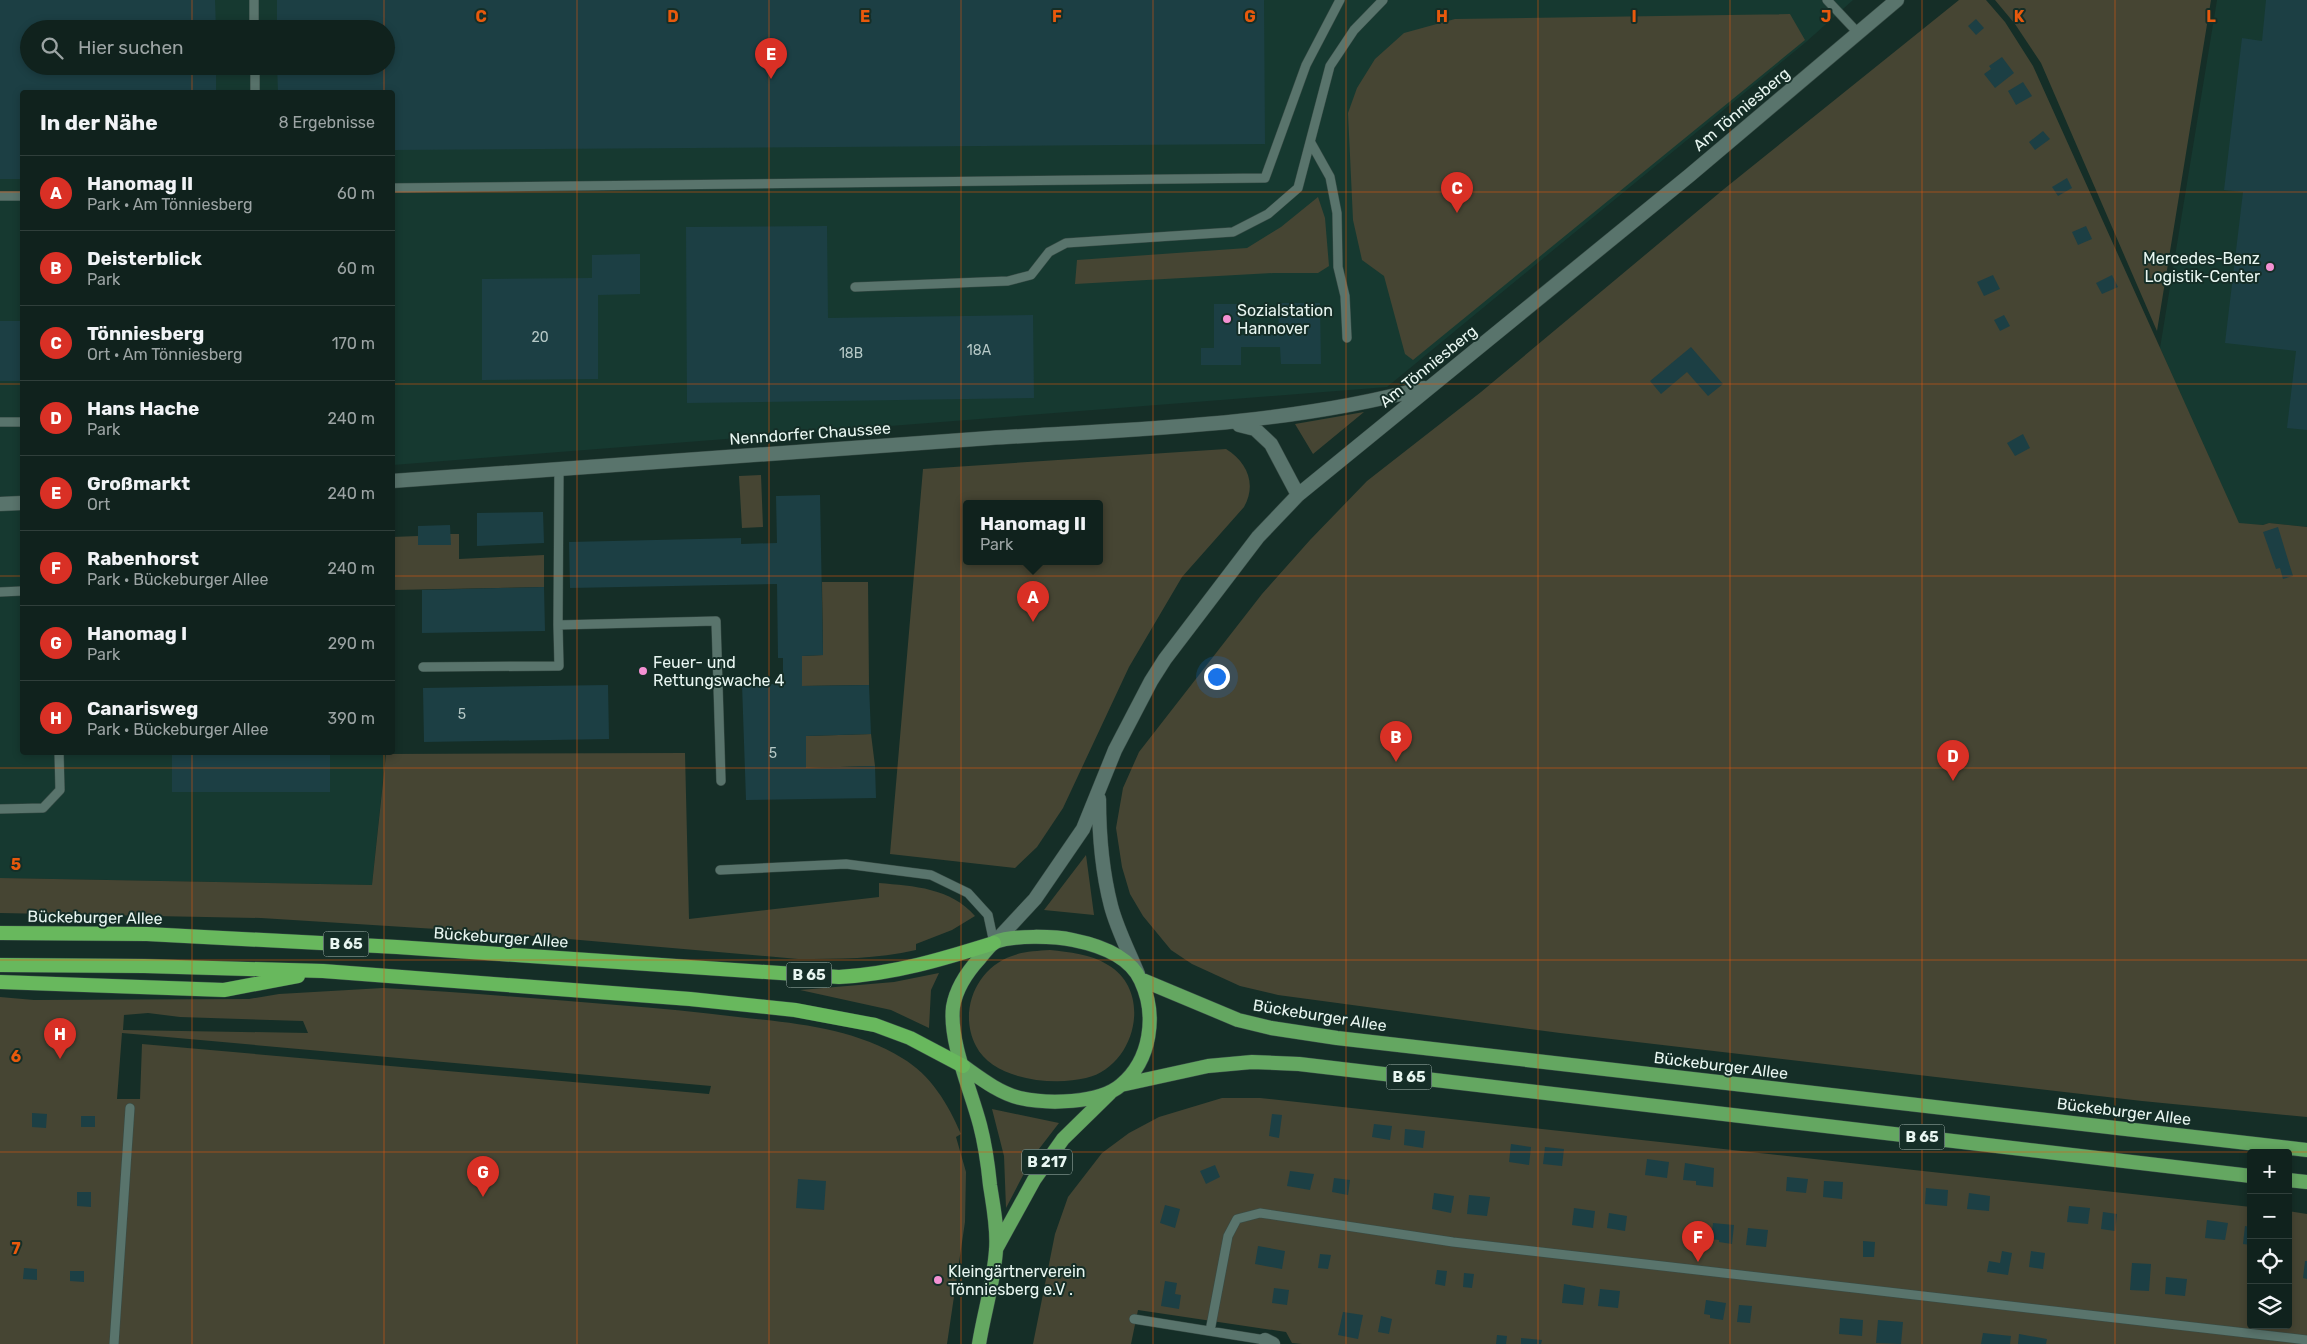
<!DOCTYPE html>
<html lang="de">
<head>
<meta charset="utf-8">
<style>
  body { margin:0; font-family:Rubik,sans-serif; background:#1e2f2a; color:#f1f3f6 }
  .controls { position:absolute; right:15px; bottom:15px; display:grid; overflow:hidden; border-radius:5px; box-shadow:0 2px 8px #0003 }
  .controls button { width:45px; height:45px; display:grid; place-items:center; padding:0; border:0; border-bottom:1px solid #303f3b; background:#10221d; color:#f1f3f6; font:25px sans-serif }
  .you { position:absolute; left:1216px; top:676px; width:18px; height:18px; margin:-12px; border:4px solid #fff; border-radius:50%; background:#1a73e8; box-shadow:0 0 0 8px #1a73e833 }
  .badge { display:grid; place-items:center; width:32px; height:32px; border-radius:50%; background:#d93025; color:#fff; font-size:16px; font-weight:700 }
  .pin { position:absolute; translate:-50% -41px; filter:drop-shadow(0 1px 2px #0008) }
  .pin::after { content:''; position:absolute; top:26px; width:18px; height:15px; background:inherit; clip-path:polygon(0 0,100% 0,50% 100%) }
  .popup { position:absolute; left:963px; top:500px; width:140px; height:65px; box-sizing:border-box; display:grid; place-content:center; border-radius:5px; background:#10221d; filter:drop-shadow(0 1px 4px #0005); font-size:16px; white-space:nowrap; color:#9ca4a4 }
  .popup b { font-size:19px; color:#f1f3f6 }
  .popup::after { content:''; position:absolute; left:50%; top:100%; margin-left:-10px; border:10px solid transparent; border-top-color:#10221d }
  .list { margin:0; padding:0; list-style:none }
  h2 { display:flex; justify-content:space-between; align-items:center; height:65px; margin:0; padding:0 20px; font-size:21px }
  h2 small { font-size:16px; font-weight:400; color:#9ca4a4 }
  .list li { display:grid; grid-template-columns:32px 1fr auto; gap:15px; align-items:center; box-sizing:border-box; height:75px; padding:0 20px; border-top:1px solid #303f3b }
  .list b { display:block; font-size:19px; white-space:nowrap }
  .list p { margin:0; font-size:16px; white-space:nowrap; color:#9ca4a4 }
  .list em { font-size:16px; font-style:normal; color:#9ca4a4 }
  .icon { flex:none; width:28px; height:28px; fill:none; stroke:currentColor; stroke-width:2; stroke-linecap:round; stroke-linejoin:round }
  .map { position:relative; flex:none; width:2307px; height:1344px; overflow:hidden }
  .search { position:absolute; background:#10221d; box-shadow:0 2px 8px #0003; left:20px; top:20px; width:375px; height:55px; display:flex; align-items:center; gap:12px; box-sizing:border-box; padding:0 18px; border-radius:28px; color:#9ca4a4; font-size:19px }
  .panel { position:absolute; background:#10221d; box-shadow:0 2px 8px #0003; left:20px; top:90px; width:375px; height:665px; border-radius:5px }
  .map>svg:first-child { display:block }
  .built { fill:#163930; fill-rule:evenodd }
  .green { fill:#464533; fill-rule:evenodd }
  .building { fill:#1c3f44 }
  .lines { fill:none; stroke-linecap:round; stroke-linejoin:round }
  .service-casing { stroke:#384c46; stroke-width:10 }
  .minor-casing { stroke:#384c46; stroke-width:15 }
  .primary-casing { stroke:#384c46; stroke-width:15 }
  .trunk-casing { stroke:#384c46; stroke-width:15 }
  .service { stroke:#59746c; stroke-width:9 }
  .minor { stroke:#59746c; stroke-width:14 }
  .primary { stroke:#64a761; stroke-width:14 }
  .trunk { stroke:#68b85d; stroke-width:14 }
  .grid { fill:none; stroke:#e8590c; stroke-width:1; stroke-opacity:0.55 }
  .poi-dot { fill:#f491d3; stroke:#152e27; stroke-width:2 }
  .labels { text-anchor:middle; stroke-width:4; stroke-linejoin:round; paint-order:stroke }
  .number-label { font-size:14px; fill:#b5c8c6 }
  .shield { fill:#152e27; stroke:#a9bab4; stroke-width:1 }
  .shield-label { font-size:15px; font-weight:bold; fill:#e8f6f1 }
  .street-label { font-size:16px; fill:#e8f6f1; stroke:#152e27 }
  .poi-label { font-size:16px; fill:#e8f6f1; stroke:#152e27; text-anchor:start }
  .grid-label { font-size:16px; text-anchor:middle; font-weight:bold; fill:#e8590c; stroke:#152e27; stroke-width:4; stroke-linejoin:round; paint-order:stroke }
</style>
</head>
<body>
<div class="map">
<svg width="2307" height="1344" viewBox="0 0 2307 1344">
  <rect width="100%" height="100%" fill="#152e27"/>
  <path class="built" d="M0,0H1853L1806,42L1387,387L393,465L392,92H22V752H386L372,885L0,878ZM29,29H386V66H29Z
    M2217,0H2307V527L2269,523L2263,525L2239,524L2160,348Z"/>
  <path class="green" d="M1959,0H1986L2005,22L2033,66L2239,523L2263,525L2269,523L2307,527V1117L2142,1101L1560,1033L1278,995L1240,986L1192,964L1171,950L1143,916L1130,894L1122,867L1116,828L1123,788L1139,752L1262,594L1310,540L1367,481L1481,392L1724,189Z
    M1995,0H2211L2157,331L2041,63L2015,24Z
    M1790,14L1805,40L1413,360L1405,354L1384,276L1362,260L1353,220L1348,113L1357,88L1375,59L1404,33L1455,19Z
    M1318,197L1325,218L1329,266L1318,273H1274L1075,284L1077,260L1247,248L1281,227Z
    M1364,412L1313,454L1295,424Z
    M1226,449C1247,462 1257,484 1244,507L1182,577L1129,667L1063,808L1037,847L1015,868L890,854L923,469ZM967,503H1099V561H967Z
    M761,475L763,527L742,528L739,476Z
    M450,534H459V559L544,555V587L393,590L392,537L418,536L419,545H450Z
    M822,582H868L869,685L802,686V656L823,655Z
    M871,734L875,766L806,768V736Z
    M685,753L689,919L879,897V883C914,886 951,888 975,916L952,930L916,944V950C877,959 838,959 798,959L500,933L261,918L0,913V878L372,885L386,754Z
    M1086,855L1094,915L1044,910Z
    M1050,950C1069,952 1091,954 1108,965C1154,992 1135,1067 1086,1078C1053,1086 993,1080 976,1046C958,1012 976,968 1012,956C1024,951 1037,951 1050,950Z
    M939,973L931,990L929,1028L891,1010L800,990L894,982Z
    M383,988C461,992 539,999 617,1005C658,1008 698,1012 738,1017C794,1023 853,1028 902,1058C931,1075 948,1104 961,1134L956,1137L966,1172L965,1222L947,1344H0V997L34,1000L249,999L279,994ZM148,1013L180,1017L303,1021L308,1033L123,1030L124,1015ZM122,1033L711,1086L709,1094L142,1044L140,1099H117Z
    M1222,1098H1260L2251,1207V1325H2288V1211L2307,1214V1344H1302L1292,1343L1286,1332L1138,1310L1131,1344H1033L1055,1234L1068,1197L1102,1153L1129,1133L1159,1117Z
    M992,1109L1059,1123L1032,1158L1006,1208L1004,1156Z"/>
  <path class="building" d="M0,0H215L216,29H29V66H216V92H22V179H0Z
    M277,0H1264L1265,144L392,150V92H278L277,66H386V29H277Z
    M2266,0H2307V430L2287,428L2296,351L2225,343L2243,192L2224,190L2242,38L2262,41Z
    M1976,19L1984,28L1976,35L1968,26Z
    M2002,57L2014,73L1995,88L1984,74L1991,69L1989,66Z
    M2023,82L2032,96L2016,105L2008,91Z
    M2043,131L2050,139L2035,150L2029,142Z
    M2067,178L2072,188L2058,196L2052,187Z
    M827,226L828,318L1033,315L1034,398L687,403L686,227Z
    M2086,226L2092,239L2078,245L2072,232Z
    M640,254V294L598,295V379L482,380V279L592,278V255Z
    M1993,275L2000,289L1984,296L1977,282Z
    M2112,275L2118,287L2102,294L2096,283Z
    M1278,303H1320L1321,364H1281L1280,347H1241V365H1201V348H1214V304H1240V335H1279Z
    M2004,315L2010,326L2000,331L1994,320Z
    M0,321H22V381H0Z
    M1691,347L1723,384L1708,396L1687,372L1661,394L1650,381Z
    M2023,434L2030,448L2015,456L2007,443Z
    M820,495L823,655L802,656V686L869,685L871,734L806,736V768L875,766L876,798L746,800L742,684H783V658H778L777,584L570,588L569,542L741,538V544L777,543L776,496Z
    M543,512L544,543L477,546V513Z
    M450,525L451,545H418V526Z
    M2278,527L2293,576L2283,579L2280,568L2276,569L2263,532Z
    M544,587L545,631L422,633V590Z
    M608,685L609,739L424,742L423,688Z
    M172,752H330V792H172Z
    M32,1113L47,1114L46,1128L32,1127Z
    M1272,1114L1282,1115L1279,1138L1269,1136Z
    M81,1116H95V1127H81Z
    M1374,1124L1392,1126L1390,1140L1372,1137Z
    M1405,1129L1425,1131L1423,1148L1404,1145Z
    M1511,1144L1531,1147L1529,1165L1509,1162Z
    M1545,1147L1564,1149L1562,1166L1543,1164Z
    M1647,1159L1669,1162L1667,1178L1645,1175Z
    M1685,1163L1714,1168L1713,1187L1696,1185V1181L1683,1180Z
    M1215,1165L1220,1177L1206,1184L1200,1171Z
    M1290,1171L1314,1174L1310,1190L1287,1186Z
    M1787,1177L1808,1179L1806,1193L1786,1191Z
    M1334,1178L1350,1180L1348,1195L1332,1192Z
    M798,1179L826,1181L824,1210L796,1208Z
    M1824,1181L1843,1182L1842,1199L1823,1197Z
    M1926,1188L1948,1190L1947,1206L1925,1204Z
    M77,1192H91V1207L77,1206Z
    M1434,1193L1454,1196L1451,1213L1432,1209Z
    M1969,1193L1990,1196L1989,1211L1967,1209Z
    M1469,1195L1490,1197L1487,1216L1467,1214Z
    M1165,1205L1180,1209L1175,1228L1160,1223Z
    M2069,1206L2090,1208L2088,1224L2067,1222Z
    M1574,1208L1595,1211L1593,1228L1572,1225Z
    M2103,1212L2117,1214L2115,1231L2101,1229Z
    M1609,1213L1627,1216L1625,1231L1607,1228Z
    M2207,1220L2228,1223L2225,1240L2205,1238Z
    M1713,1223L1734,1225L1732,1244L1719,1242V1240L1711,1239Z
    M2245,1226L2251,1227V1245L2243,1244Z
    M1748,1228L1768,1230L1766,1247L1746,1245Z
    M1863,1241L1875,1242L1874,1257H1863Z
    M1258,1246L1285,1251L1282,1269L1255,1264Z
    M2002,1251L2012,1253L2008,1275L1987,1272L1989,1261L2000,1263Z
    M2031,1251L2045,1253L2043,1269L2029,1267Z
    M1320,1254L1331,1255L1328,1269L1318,1268Z
    M2305,1261H2307V1279L2303,1278Z
    M2132,1263L2151,1264L2149,1291L2130,1290Z
    M24,1268L37,1269V1280L23,1279Z
    M1437,1270L1447,1271L1445,1286L1435,1284Z
    M70,1271H84V1282L70,1281Z
    M1464,1273L1474,1274L1472,1288L1463,1287Z
    M2166,1277L2187,1279L2185,1296L2165,1294Z
    M1165,1281L1177,1283L1175,1294L1181,1295L1179,1309L1161,1306Z
    M1564,1284L1585,1288L1583,1305L1562,1303Z
    M1274,1288L1289,1290L1287,1305L1272,1303Z
    M1600,1289L1620,1291L1618,1308L1598,1306Z
    M1706,1300L1726,1303L1723,1320L1710,1318V1315L1704,1314Z
    M1739,1305L1752,1306L1750,1323L1737,1322Z
    M1343,1312L1363,1315L1358,1339L1338,1335Z
    M1381,1316L1392,1319L1389,1334L1378,1332Z
    M1840,1318L1863,1320L1862,1336L1839,1334Z
    M1878,1320L1903,1322L1901,1344L1876,1343Z
    M1983,1333L2011,1336L2010,1344H1981Z
    M2019,1334L2047,1339L2046,1344H2018Z
    M1497,1335L1507,1336L1506,1344H1496Z
    M1521,1338L1542,1340L1541,1344H1521Z"/>
  <g class="lines">
    <g class="service-casing">
      <path id="service" d="M254,0V29
        M1827,0L1859,34
        M255,66V92
        M1311,143L1330,177L1337,213L1338,267L1345,296L1347,338
        M392,188L1265,178L1306,65L1340,0
        M0,196H22
        M855,287L1008,281L1031,275L1049,252L1066,243L1233,232L1268,214L1298,188L1330,66L1354,30L1383,0
        M0,422H22
        M559,469L558,625L716,621L721,781
        M0,592L22,591
        M423,667L559,666L558,625
        M0,809L43,808L60,790L59,752
        M720,870L846,864L931,875L968,893L988,915L994,943
        M1134,1319L1265,1340
        M1210,1331L1228,1236L1237,1219L1260,1213L1453,1242L2307,1340
        M114,1344L130,1108"/>
    </g>
    <g class="minor-casing">
      <path id="minor" d="M1239,425L1255,429L1271,444L1298,495
        M392,481C592,466 791,452 990,438C1136,429 1283,426 1424,388
        M0,504L22,503
        M1099,799C1099,836 1102,871 1111,906C1117,929 1129,952 1138,974
        M994,943L1035,899L1083,829L1115,750L1151,681L1165,659L1258,537L1298,495L1690,175L1897,0
        M1265,1340L1273,1344"/>
    </g>
    <g class="primary-casing">
      <path id="primary" d="M1140,979L1238,1020L1271,1028L1337,1038L2307,1150
        M963,1066C980,1078 999,1093 1020,1098C1047,1104 1099,1104 1121,1085C1151,1060 1157,1015 1141,981C1130,956 1098,945 1073,940C1054,936 1013,935 995,942C990,945 984,953 980,958C968,971 956,989 953,1007C949,1042 971,1090 980,1125C985,1144 988,1165 990,1185C993,1205 998,1229 996,1250C994,1281 984,1313 979,1344
        M1121,1085L1208,1066L1252,1062L1299,1064L2251,1176
        M2288,1180L2307,1182
        M996,1249L1034,1180L1063,1139L1110,1093"/>
    </g>
    <g class="trunk-casing">
      <path id="trunk" d="M0,933L147,934L397,947L839,977C894,974 943,959 994,943
        M0,965L144,966L323,971L690,999L795,1010L875,1025L910,1038L963,1066
        M0,982L224,990L298,976"/>
    </g>
    <use href="#service" class="service"/>
    <use href="#minor" class="minor"/>
    <use href="#primary" class="primary"/>
    <use href="#trunk" class="trunk"/>
  </g>
  <path class="grid" d="M192,0V29M384,0V29M577,0V1344M769,0V1344M961,0V1344M1153,0V1344M1346,0V1344M1538,0V1344M1730,0V1344M1922,0V1344M2115,0V1344M192,66V92M384,66V92M0,192H22M392,192H2307M0,384H22M392,384H2307M0,576H22M392,576H2307M192,752V1344M384,752V1344M0,768H2307M0,960H2307M0,1152H2307"/>
  <g class="poi-dot">
    <circle cx="2270" cy="267" r="5"/>
    <circle cx="1227" cy="319" r="5"/>
    <circle cx="643" cy="671" r="5"/>
    <circle cx="938" cy="1280" r="5"/>
  </g>
  <g class="labels">
    <g class="number-label">
      <text x="540" y="342">20</text>
      <text x="979" y="355">18A</text>
      <text x="851" y="358">18B</text>
      <text x="462" y="719">5</text>
      <text x="773" y="758">5</text>
    </g>
    <g class="shield">
      <rect x="323.5" y="931.5" width="45" height="25" rx="4"/>
      <rect x="786.5" y="962.5" width="45" height="25" rx="4"/>
      <rect x="1386.5" y="1064.5" width="45" height="25" rx="4"/>
      <rect x="1899.5" y="1124.5" width="45" height="25" rx="4"/>
      <rect x="1022" y="1149.5" width="50" height="25" rx="4"/>
    </g>
    <g class="shield-label">
      <text x="346" y="949">B 65</text>
      <text x="809" y="980">B 65</text>
      <text x="1409" y="1082">B 65</text>
      <text x="1922" y="1142">B 65</text>
      <text x="1047" y="1167">B 217</text>
    </g>
    <g class="street-label">
      <text transform="translate(1741 109) rotate(-40)" y="6">Am Tönniesberg</text>
      <text transform="translate(1428 366) rotate(-39)" y="6">Am Tönniesberg</text>
      <text transform="translate(810 433) rotate(-4)" y="6">Nenndorfer Chaussee</text>
      <text transform="translate(95 917) rotate(1)" y="6">Bückeburger Allee</text>
      <text transform="translate(501 937) rotate(4)" y="6">Bückeburger Allee</text>
      <text transform="translate(1320 1015) rotate(9)" y="6">Bückeburger Allee</text>
      <text transform="translate(1721 1065) rotate(7)" y="6">Bückeburger Allee</text>
      <text transform="translate(2124 1111) rotate(7)" y="6">Bückeburger Allee</text>
    </g>
    <g class="poi-label">
      <text x="2260" y="264" text-anchor="end">Mercedes-Benz<tspan x="2260" dy="18">Logistik-Center</tspan></text>
      <text x="1237" y="316">Sozialstation<tspan x="1237" dy="18">Hannover</tspan></text>
      <text x="653" y="668">Feuer- und<tspan x="653" dy="18">Rettungswache 4</tspan></text>
      <text x="948" y="1277">Kleingärtnerverein<tspan x="948" dy="18">Tönniesberg e.V .</tspan></text>
    </g>
  </g>
  <g class="grid-label">
    <text x="481" y="22">C</text>
    <text x="673" y="22">D</text>
    <text x="865" y="22">E</text>
    <text x="1057" y="22">F</text>
    <text x="1250" y="22">G</text>
    <text x="1442" y="22">H</text>
    <text x="1634" y="22">I</text>
    <text x="1826" y="22">J</text>
    <text x="2019" y="22">K</text>
    <text x="2211" y="22">L</text>
    <text x="16" y="870">5</text>
    <text x="16" y="1062">6</text>
    <text x="16" y="1254">7</text>
  </g>
</svg>
<div class="controls">
<button>+</button>
<button>−</button>
<button><svg class="icon" aria-label="locate" viewBox="0 0 24 24"><circle cx="12" cy="12" r="6"/><path d="M12 2v4M12 18v4M2 12h4M18 12h4"/></svg></button>
<button><svg class="icon" aria-label="layers" viewBox="0 0 24 24"><path d="M12 4l9 5-9 5-9-5zM3 14l9 5 9-5"/></svg></button>
</div>
<div class="you"></div>
<div class="pin badge" style="left:1033px;top:622px">A</div>
<div class="popup"><b>Hanomag II</b>Park</div>
<div class="pin badge" style="left:1396px;top:762px">B</div>
<div class="pin badge" style="left:1457px;top:213px">C</div>
<div class="pin badge" style="left:1953px;top:781px">D</div>
<div class="pin badge" style="left:771px;top:79px">E</div>
<div class="pin badge" style="left:1698px;top:1262px">F</div>
<div class="pin badge" style="left:483px;top:1197px">G</div>
<div class="pin badge" style="left:60px;top:1059px">H</div>
<div class="search"><svg class="icon" aria-label="search" viewBox="0 0 24 24"><circle cx="10" cy="10" r="6"/><path d="M15 15l6 6"/></svg>Hier suchen</div>
<section class="panel">
<h2>In der Nähe<small>8 Ergebnisse</small></h2>
<ul class="list">
<li><span class="badge">A</span><div><b>Hanomag II</b><p>Park · Am Tönniesberg</p></div><em>60 m</em></li>
<li><span class="badge">B</span><div><b>Deisterblick</b><p>Park</p></div><em>60 m</em></li>
<li><span class="badge">C</span><div><b>Tönniesberg</b><p>Ort · Am Tönniesberg</p></div><em>170 m</em></li>
<li><span class="badge">D</span><div><b>Hans Hache</b><p>Park</p></div><em>240 m</em></li>
<li><span class="badge">E</span><div><b>Großmarkt</b><p>Ort</p></div><em>240 m</em></li>
<li><span class="badge">F</span><div><b>Rabenhorst</b><p>Park · Bückeburger Allee</p></div><em>240 m</em></li>
<li><span class="badge">G</span><div><b>Hanomag I</b><p>Park</p></div><em>290 m</em></li>
<li><span class="badge">H</span><div><b>Canarisweg</b><p>Park · Bückeburger Allee</p></div><em>390 m</em></li>
</ul>
</section>
</div>
</body>
</html>
